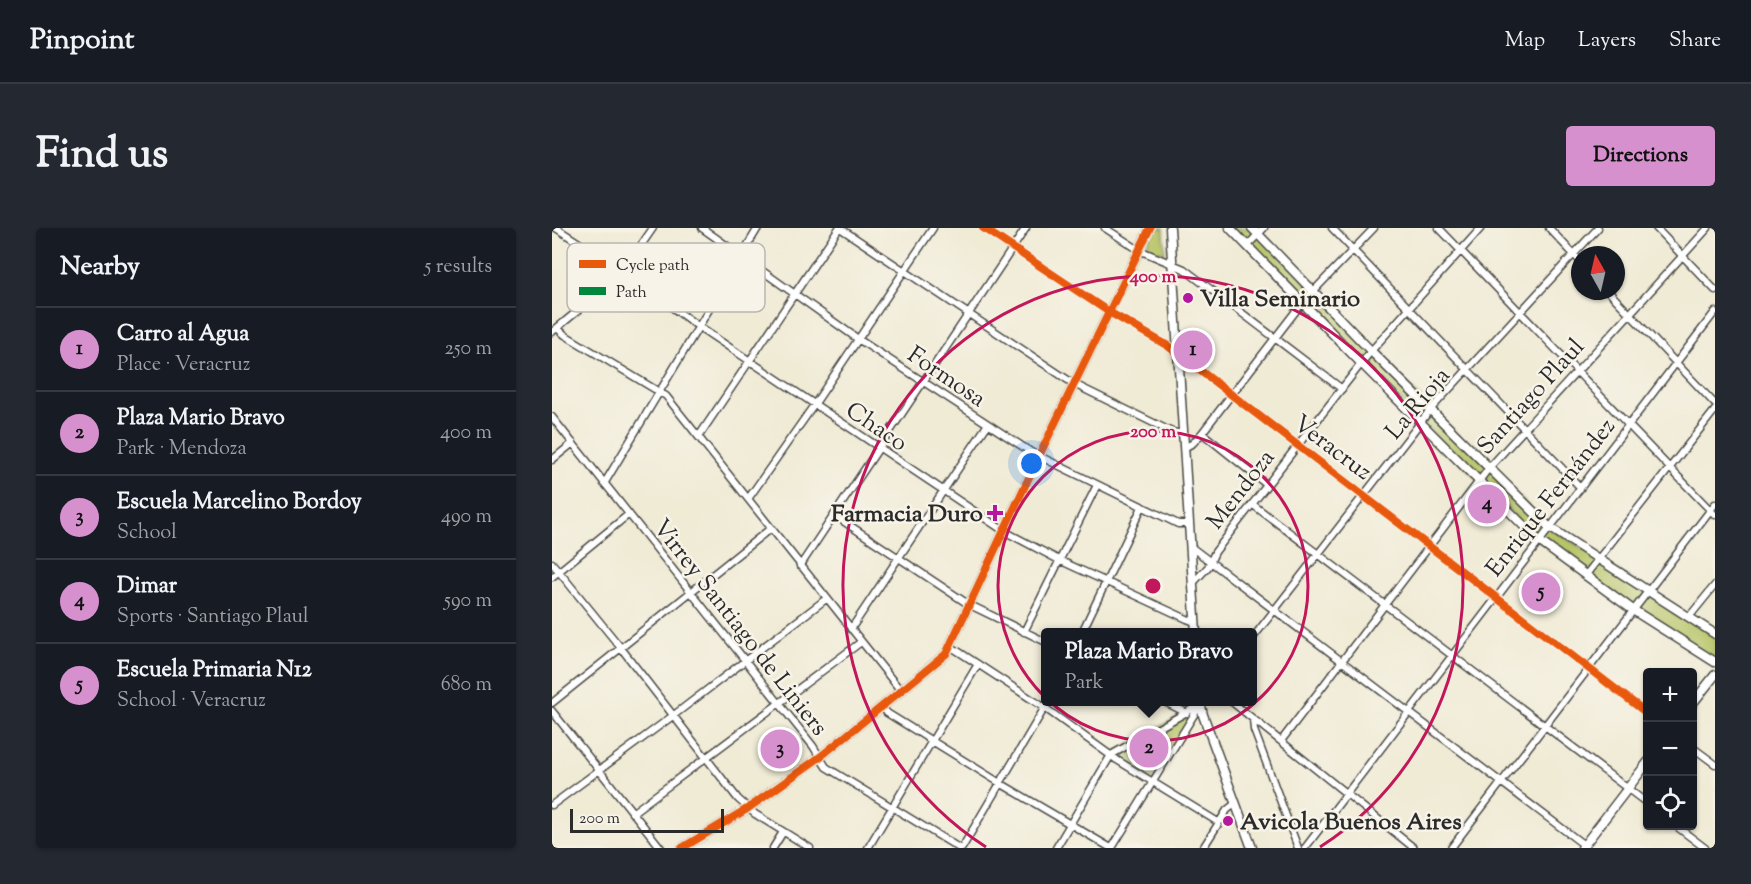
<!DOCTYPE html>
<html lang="en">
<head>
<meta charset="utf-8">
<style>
  body { margin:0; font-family:"Sorts Mill Goudy",serif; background:#242831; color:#f1f3f6 }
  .controls { position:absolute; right:18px; bottom:18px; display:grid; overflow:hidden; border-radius:6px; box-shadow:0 2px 4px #0004 }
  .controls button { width:54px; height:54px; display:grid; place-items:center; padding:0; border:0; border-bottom:2px solid #363941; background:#171b24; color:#f1f3f6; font:30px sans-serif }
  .compass { position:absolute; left:1019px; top:18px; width:54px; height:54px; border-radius:50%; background:#171b24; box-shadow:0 2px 4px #0004; rotate:352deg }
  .scale { position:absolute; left:18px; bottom:15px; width:154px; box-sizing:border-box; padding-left:6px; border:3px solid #2b2b2b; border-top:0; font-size:16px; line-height:21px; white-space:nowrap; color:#2b2b2b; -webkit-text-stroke:4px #f7f3e8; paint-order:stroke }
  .you { position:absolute; left:480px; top:236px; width:21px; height:21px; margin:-15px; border:4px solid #fff; border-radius:50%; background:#1a73e8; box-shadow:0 0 0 9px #1a73e833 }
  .badge { display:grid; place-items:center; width:39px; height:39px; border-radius:50%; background:#d690ce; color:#111; font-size:20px; font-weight:700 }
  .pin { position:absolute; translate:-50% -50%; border:3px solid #fff; box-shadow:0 2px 6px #0006 }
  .popup { position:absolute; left:489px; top:400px; width:216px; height:78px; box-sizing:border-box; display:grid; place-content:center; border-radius:6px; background:#171b24; filter:drop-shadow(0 2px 4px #0005); font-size:20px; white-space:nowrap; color:#9ea1a6 }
  .popup b { font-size:22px; color:#f1f3f6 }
  .popup::after { content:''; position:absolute; left:50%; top:100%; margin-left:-12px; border:12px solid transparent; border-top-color:#171b24 }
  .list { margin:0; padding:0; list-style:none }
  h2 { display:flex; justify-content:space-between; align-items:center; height:78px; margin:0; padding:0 24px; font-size:26px }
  h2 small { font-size:20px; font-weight:400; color:#9ea1a6 }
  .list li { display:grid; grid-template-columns:39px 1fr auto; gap:18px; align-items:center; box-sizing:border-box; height:84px; padding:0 24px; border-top:2px solid #363941 }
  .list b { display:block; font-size:22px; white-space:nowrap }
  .list p { margin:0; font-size:20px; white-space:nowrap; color:#9ea1a6 }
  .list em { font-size:20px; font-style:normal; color:#9ea1a6 }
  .icon { flex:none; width:33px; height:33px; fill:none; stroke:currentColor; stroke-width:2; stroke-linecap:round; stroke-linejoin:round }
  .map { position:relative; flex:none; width:1163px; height:620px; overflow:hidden; border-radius:6px }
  header { display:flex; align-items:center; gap:36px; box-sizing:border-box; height:84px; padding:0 30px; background:#171b24; border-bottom:2px solid #363941 }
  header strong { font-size:28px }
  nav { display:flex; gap:33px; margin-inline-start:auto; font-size:21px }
  .intro { display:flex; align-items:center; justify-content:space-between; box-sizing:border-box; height:144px; padding:0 36px }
  h1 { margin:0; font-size:42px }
  .button { padding:15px 27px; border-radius:6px; background:#d690ce; color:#111; font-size:21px; font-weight:700 }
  main { display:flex; gap:36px; padding:0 36px }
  aside { flex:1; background:#171b24; border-radius:6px; box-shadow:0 2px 4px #0004 }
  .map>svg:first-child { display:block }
  .green { fill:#b7c568; stroke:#71784a; stroke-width:1.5 }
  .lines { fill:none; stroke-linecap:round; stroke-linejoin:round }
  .street-casing { stroke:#494844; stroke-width:9 }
  .secondary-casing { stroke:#494844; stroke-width:11 }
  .street { stroke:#fff; stroke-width:6 }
  .secondary { stroke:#fff; stroke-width:8 }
  .cycleway-casing { stroke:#f7f3e8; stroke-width:11 }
  .cycleway { stroke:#e8590c; stroke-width:8 }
  .ring { fill:none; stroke:#c2185b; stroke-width:3 }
  .poi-dot { fill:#b5179e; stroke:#f7f3e8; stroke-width:2 }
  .labels { text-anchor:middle; stroke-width:5; stroke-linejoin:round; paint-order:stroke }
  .poi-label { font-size:24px; font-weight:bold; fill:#2b2b2b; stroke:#f7f3e8; text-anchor:start }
  .street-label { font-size:24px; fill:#2b2b2b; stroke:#f7f3e8 }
  .key { fill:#f7f3e8; stroke:#bab7af; stroke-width:1.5 }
  .key-label { font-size:16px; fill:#2b2b2b }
  .centre { fill:#c2185b; stroke:#f7f3e8; stroke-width:3 }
  .ring-label { font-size:18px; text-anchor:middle; font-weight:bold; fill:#c2185b; stroke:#f7f3e8; stroke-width:5; stroke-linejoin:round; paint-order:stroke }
</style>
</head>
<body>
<header>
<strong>Pinpoint</strong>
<nav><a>Map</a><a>Layers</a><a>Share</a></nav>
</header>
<div class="intro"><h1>Find us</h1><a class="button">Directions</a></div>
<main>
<aside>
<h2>Nearby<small>5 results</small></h2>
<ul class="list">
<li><span class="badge">1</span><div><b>Carro al Agua</b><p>Place · Veracruz</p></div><em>250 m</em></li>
<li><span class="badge">2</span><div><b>Plaza Mario Bravo</b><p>Park · Mendoza</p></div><em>400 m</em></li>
<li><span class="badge">3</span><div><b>Escuela Marcelino Bordoy</b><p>School</p></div><em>490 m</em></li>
<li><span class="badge">4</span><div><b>Dimar</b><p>Sports · Santiago Plaul</p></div><em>590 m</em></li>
<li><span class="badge">5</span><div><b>Escuela Primaria N12</b><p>School · Veracruz</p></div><em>680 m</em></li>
</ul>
</aside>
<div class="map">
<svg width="1163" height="620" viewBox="0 0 1163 620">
  <rect width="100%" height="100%" fill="#f7f3e8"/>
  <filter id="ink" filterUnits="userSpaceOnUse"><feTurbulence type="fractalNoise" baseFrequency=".0167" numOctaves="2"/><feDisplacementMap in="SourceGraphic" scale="12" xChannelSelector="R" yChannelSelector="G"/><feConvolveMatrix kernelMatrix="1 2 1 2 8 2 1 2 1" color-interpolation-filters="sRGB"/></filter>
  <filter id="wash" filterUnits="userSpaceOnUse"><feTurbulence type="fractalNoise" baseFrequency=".008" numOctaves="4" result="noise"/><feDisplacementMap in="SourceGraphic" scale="24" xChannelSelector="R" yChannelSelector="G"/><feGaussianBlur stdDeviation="1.35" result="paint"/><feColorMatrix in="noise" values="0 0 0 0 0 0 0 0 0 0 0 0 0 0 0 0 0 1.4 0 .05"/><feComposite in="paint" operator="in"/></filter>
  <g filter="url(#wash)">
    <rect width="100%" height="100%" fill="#f0ebd5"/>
    <path class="green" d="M602,0H612L613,25L594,20Z
      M678,0H700L997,299L1163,406V434L987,313Z
      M649,476L600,555L559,527Z"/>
  </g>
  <g filter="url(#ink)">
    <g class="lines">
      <g class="street-casing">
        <path id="street" d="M4,0L72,44L147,99L452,303L507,332L635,391L643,394
          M150,0L306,111L479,224L626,296H636
          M288,0L522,156L620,204L631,206
          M431,0L557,84L616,118L1096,486
          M553,0L587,22L632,41L790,161
          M780,0L1028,259
          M887,0L1163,287
          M997,0L1028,33
          M1104,0L1163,62
          M695,18L712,0
          M1056,63L1163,176
          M5,100L13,107L114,168L349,463
          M0,104L68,48L101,0
          M0,189L261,518L274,539L407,620
          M650,205L715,257
          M147,208L287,0
          M632,220L641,215L650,205L750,75L822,0
          M0,232L21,215
          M52,256L206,0
          M196,271L262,177L381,0
          M700,276L1096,576
          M282,287L416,376L494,414
          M639,319L1032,617
          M0,335L69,420L186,571L203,586L258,620
          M248,338L474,0
          M1033,348L1163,182
          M0,349L77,286
          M641,355L656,339L663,324L819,123L929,0
          M1137,389L1163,357
          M299,401L436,196
          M472,404L545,257
          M530,404L590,279
          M700,411L878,182L1046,0
          M398,418L493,480L565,532L666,594
          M613,474L635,485
          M680,474L862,620
          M0,475L219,300
          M330,479L335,485L448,555L559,620
          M0,483L109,620
          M701,491L702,502L746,620
          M729,513L937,240L1156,0
          M1140,519L1163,536
          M0,577L122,487L274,371
          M80,585L309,414
          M1124,598L1153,620
          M221,620L231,604
          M316,620L426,436
          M410,620L496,474
          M504,620L559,527L649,476
          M560,620L648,477
          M651,620L675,582L684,575
          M753,620L1163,84
          M899,620L1163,276"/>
      </g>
      <g class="secondary-casing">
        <path id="secondary" d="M618,0L644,404
          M678,0L810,136L987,313L1081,382L1163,434
          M700,0L819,123L997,299L1163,406
          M648,474L651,487L700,620
          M1140,476L1163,447
          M130,620L195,581L268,529L394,426L487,228L598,0
          M1030,620L1096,534"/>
      </g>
      <use href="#street" class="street"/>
      <use href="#secondary" class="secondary"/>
      <g class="cycleway-casing">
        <path id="cycleway" d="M431,0L557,84L616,118L1096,486
          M130,620L195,581L268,529L394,426L487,228L598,0"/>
      </g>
      <use href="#cycleway" class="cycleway"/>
    </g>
  </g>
  <g class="ring">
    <circle cx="601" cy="358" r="155"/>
    <path d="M434 619A310 310 0 1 1 768 619"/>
  </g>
  <g class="poi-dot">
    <circle cx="636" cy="70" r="6"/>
    <path d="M440 276h6v6h6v6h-6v6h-6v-6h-6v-6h6z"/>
    <circle cx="676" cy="593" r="6"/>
  </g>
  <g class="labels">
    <g class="poi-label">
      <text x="648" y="78">Villa Seminario</text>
      <text x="431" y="293" text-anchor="end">Farmacia Duro</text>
      <text x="688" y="601">Avicola Buenos Aires</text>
    </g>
    <g class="street-label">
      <text transform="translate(395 148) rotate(34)" y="8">Formosa</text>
      <text transform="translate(978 168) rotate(-48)" y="8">Santiago Plaul</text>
      <text transform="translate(865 175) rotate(-50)" y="8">La Rioja</text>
      <text transform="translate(325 198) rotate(34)" y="8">Chaco</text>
      <text transform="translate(781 219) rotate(37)" y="8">Veracruz</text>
      <text transform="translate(688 261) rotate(-52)" y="8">Mendoza</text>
      <text transform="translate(998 269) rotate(-52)" y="8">Enrique Fernández</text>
      <text transform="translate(189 399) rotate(52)" y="8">Virrey Santiago de Liniers</text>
    </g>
  </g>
  <rect x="15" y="15" width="198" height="69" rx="9" class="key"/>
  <rect x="27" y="32" width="27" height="8" fill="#e8590c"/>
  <rect x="27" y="59" width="27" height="8" fill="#00873e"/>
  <g class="key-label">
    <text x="64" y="42">Cycle path</text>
    <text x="64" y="69">Path</text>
  </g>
  <circle cx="601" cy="358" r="9" class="centre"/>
  <g class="ring-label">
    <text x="601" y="54">400 m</text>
    <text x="601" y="209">200 m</text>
  </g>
</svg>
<div class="controls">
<button>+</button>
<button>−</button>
<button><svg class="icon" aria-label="locate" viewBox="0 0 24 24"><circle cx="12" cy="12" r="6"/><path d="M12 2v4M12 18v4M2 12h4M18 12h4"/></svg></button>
</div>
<svg class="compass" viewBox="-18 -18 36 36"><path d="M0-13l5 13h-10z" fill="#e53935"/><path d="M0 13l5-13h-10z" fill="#9ea1a6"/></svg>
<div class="scale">200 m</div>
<div class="you"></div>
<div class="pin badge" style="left:641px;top:122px">1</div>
<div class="pin badge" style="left:597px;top:520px">2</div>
<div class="popup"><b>Plaza Mario Bravo</b>Park</div>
<div class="pin badge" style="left:228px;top:521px">3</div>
<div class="pin badge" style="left:935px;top:276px">4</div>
<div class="pin badge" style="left:989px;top:364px">5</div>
</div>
</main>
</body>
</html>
